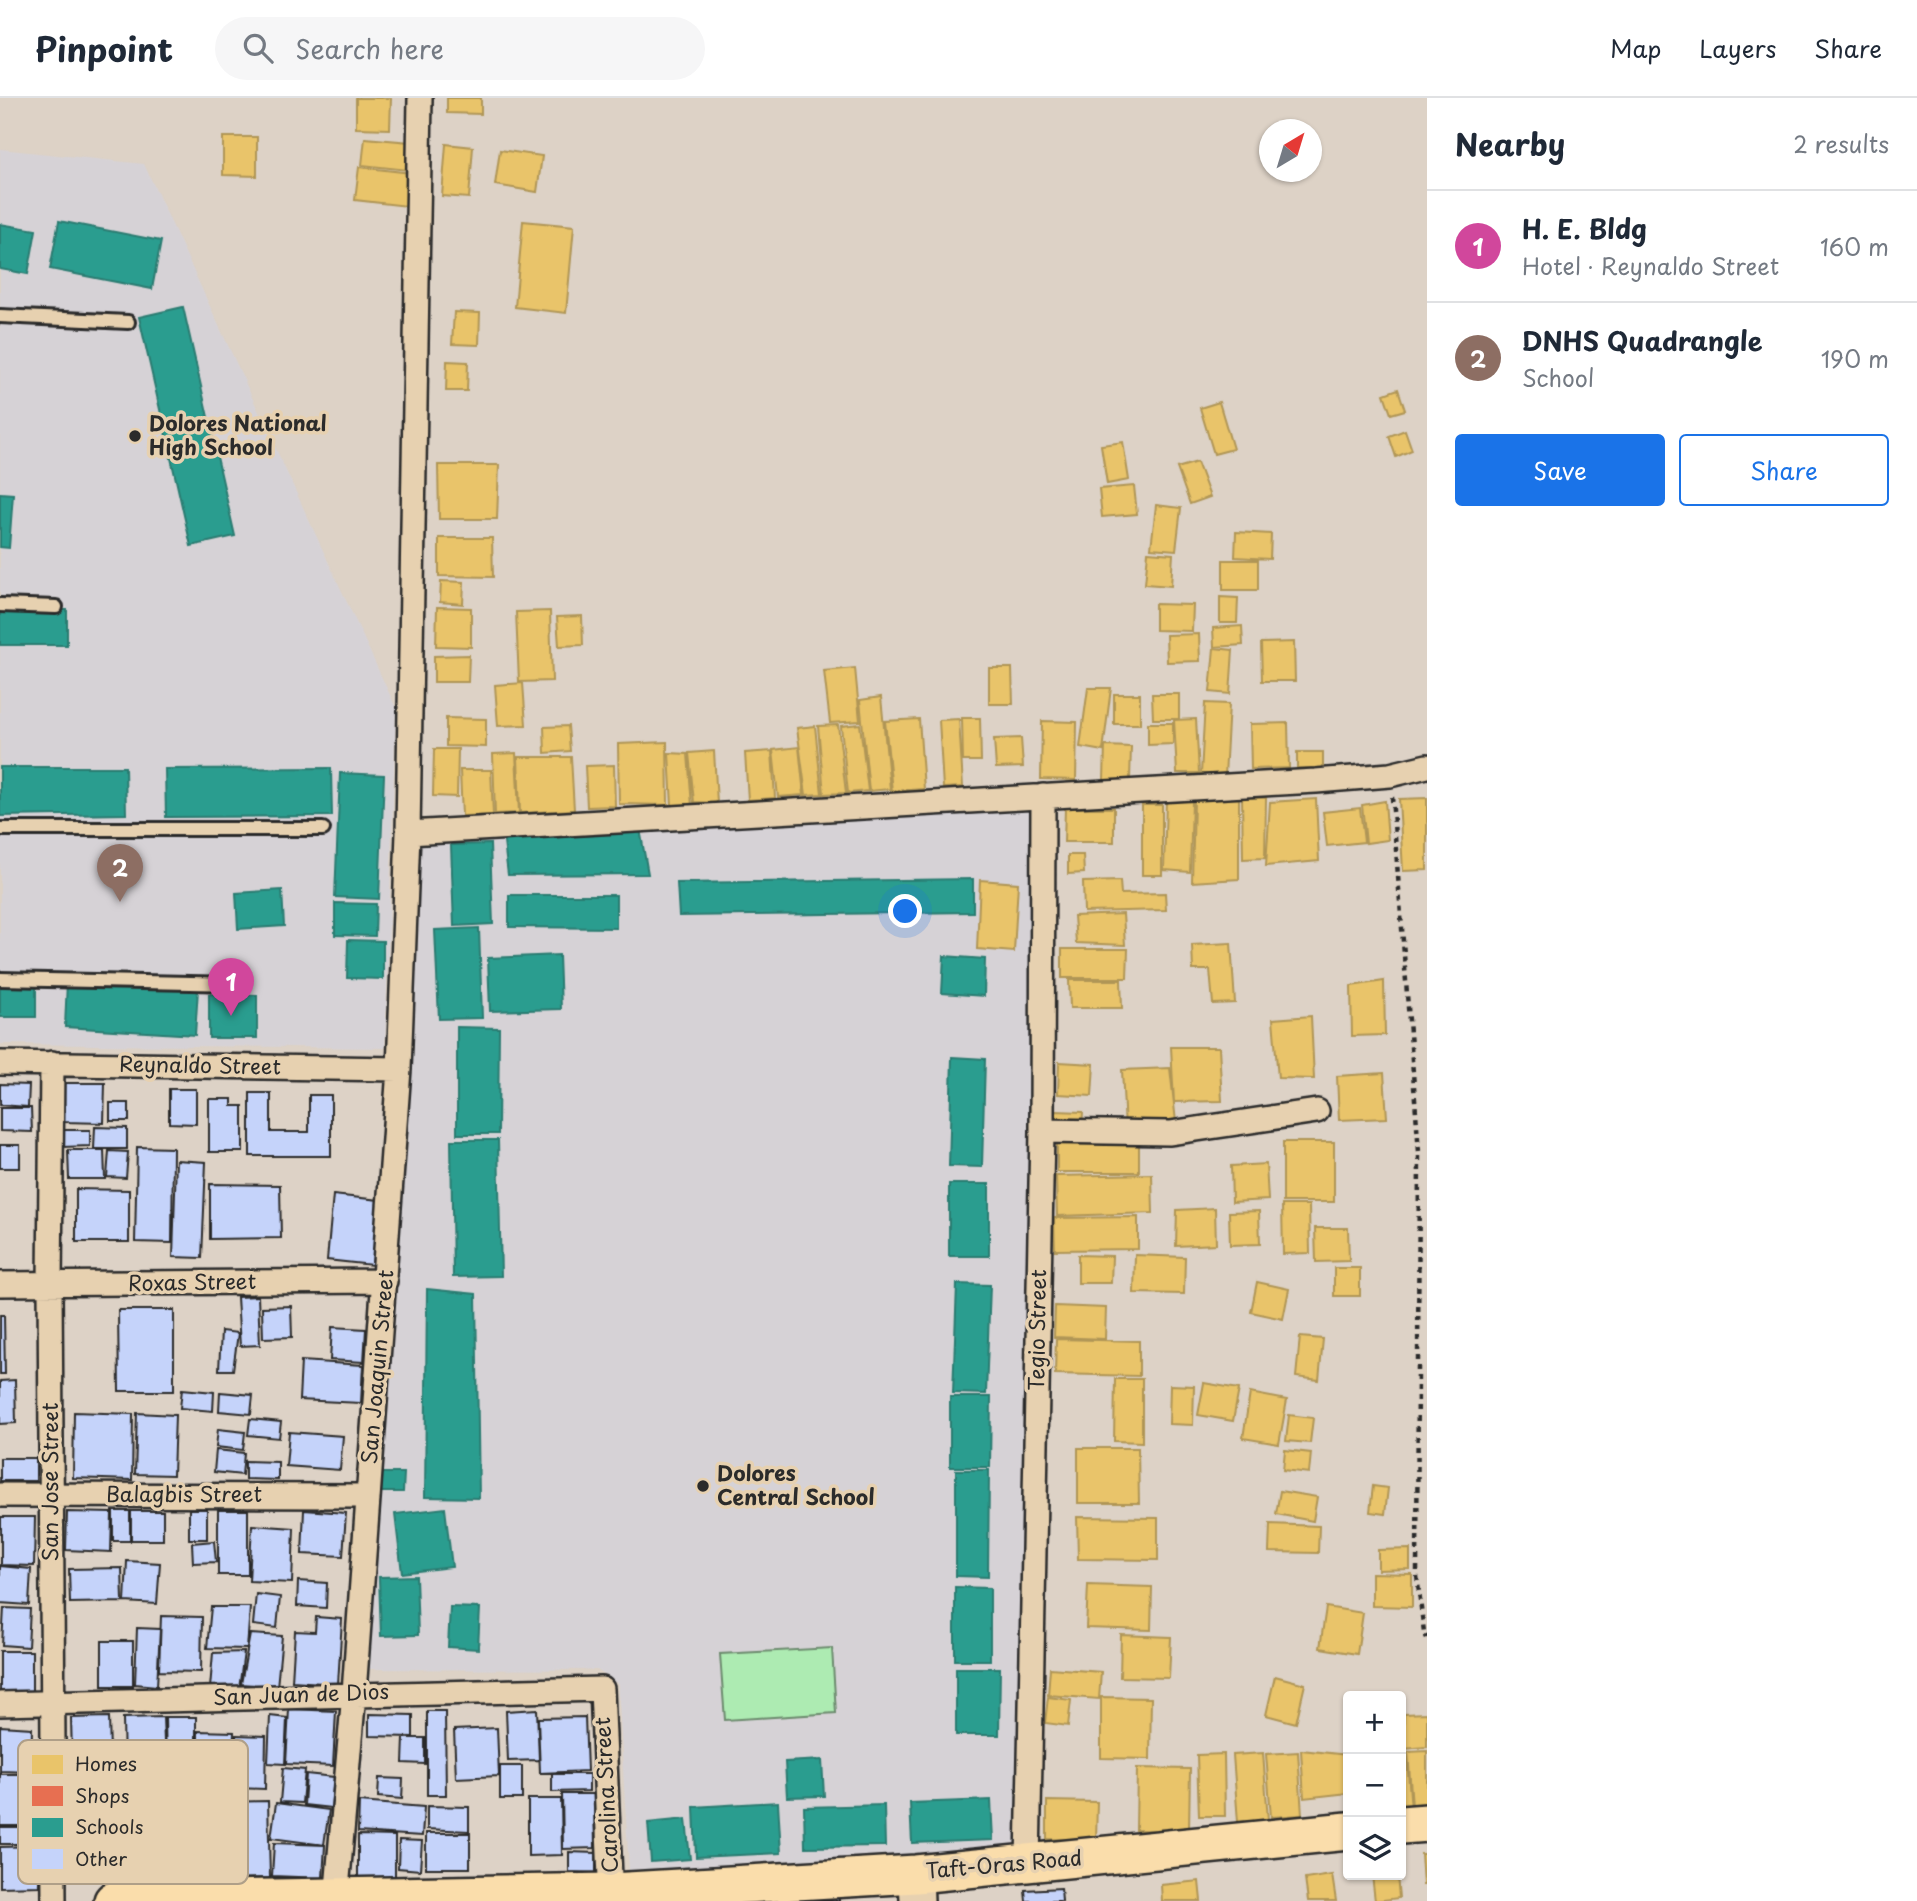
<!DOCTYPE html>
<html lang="en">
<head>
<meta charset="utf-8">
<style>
  body { margin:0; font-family:"Playpen Sans",sans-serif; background:#f6f6f7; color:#1f2937 }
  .controls { position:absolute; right:21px; bottom:21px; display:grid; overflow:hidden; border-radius:7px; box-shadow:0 2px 5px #0004 }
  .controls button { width:63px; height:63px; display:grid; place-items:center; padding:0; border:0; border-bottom:2px solid #e0e1e3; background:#fff; color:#1f2937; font:35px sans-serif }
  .compass { position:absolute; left:1259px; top:21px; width:63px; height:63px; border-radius:50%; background:#fff; box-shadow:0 2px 5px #0004; rotate:38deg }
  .you { position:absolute; left:906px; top:814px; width:24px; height:24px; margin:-18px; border:5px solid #fff; border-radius:50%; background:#1a73e8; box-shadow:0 0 0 10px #1a73e833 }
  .badge { display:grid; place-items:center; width:46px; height:46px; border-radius:50%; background:#1a73e8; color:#fff; font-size:23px; font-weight:700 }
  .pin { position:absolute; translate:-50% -58px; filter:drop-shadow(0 2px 4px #0008) }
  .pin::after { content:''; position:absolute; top:37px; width:24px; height:21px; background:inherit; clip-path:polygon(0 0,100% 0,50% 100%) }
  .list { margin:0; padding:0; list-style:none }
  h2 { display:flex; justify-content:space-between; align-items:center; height:91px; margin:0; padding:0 28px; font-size:30px }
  h2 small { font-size:23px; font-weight:400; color:#747a83 }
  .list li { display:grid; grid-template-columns:46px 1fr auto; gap:21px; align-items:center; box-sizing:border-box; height:112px; padding:0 28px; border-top:2px solid #e0e1e3 }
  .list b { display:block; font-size:26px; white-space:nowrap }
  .list p { margin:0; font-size:23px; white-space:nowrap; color:#747a83 }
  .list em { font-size:23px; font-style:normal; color:#747a83 }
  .actions { display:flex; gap:14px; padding:21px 28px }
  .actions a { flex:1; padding:16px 0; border:2px solid #1a73e8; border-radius:7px; text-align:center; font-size:24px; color:#1a73e8 }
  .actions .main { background:#1a73e8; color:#fff }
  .icon { flex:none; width:38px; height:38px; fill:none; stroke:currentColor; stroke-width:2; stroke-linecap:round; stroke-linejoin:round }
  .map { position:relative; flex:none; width:1427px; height:1803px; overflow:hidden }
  header { display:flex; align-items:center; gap:42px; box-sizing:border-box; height:98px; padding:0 35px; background:#fff; border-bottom:2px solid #e0e1e3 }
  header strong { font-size:33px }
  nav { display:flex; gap:38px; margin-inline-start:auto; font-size:24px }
  .search { width:490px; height:63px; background:#f6f6f7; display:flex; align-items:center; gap:18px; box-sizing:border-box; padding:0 24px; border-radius:38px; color:#747a83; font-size:26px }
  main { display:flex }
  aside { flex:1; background:#fff }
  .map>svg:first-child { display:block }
  .built { fill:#d6d2d6 }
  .park { fill:#adebb2; stroke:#6c8b6e; stroke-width:2 }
  .homes { fill:#e9c46a; stroke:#b09657; stroke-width:2 }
  .schools { fill:#2a9d8f; stroke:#2a7b71; stroke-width:2 }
  .building { fill:#c5d3fa; stroke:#2b2b2b; stroke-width:2 }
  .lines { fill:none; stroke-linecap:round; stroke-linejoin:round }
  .lane-casing { stroke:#2b2b2b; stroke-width:18 }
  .street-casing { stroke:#2b2b2b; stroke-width:28 }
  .secondary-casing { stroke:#2b2b2b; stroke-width:38 }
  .primary-casing { stroke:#2b2b2b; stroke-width:42 }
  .path { stroke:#2b2b2b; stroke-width:4.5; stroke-dasharray:5 5; stroke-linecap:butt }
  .lane { stroke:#e7d1b0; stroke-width:12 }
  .street { stroke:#e7d1b0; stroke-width:23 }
  .secondary { stroke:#e7d1b0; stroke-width:33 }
  .primary { stroke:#faddab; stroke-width:37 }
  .poi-dot { fill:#2b2b2b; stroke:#e7d1b0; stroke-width:2.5 }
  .labels { text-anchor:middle; stroke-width:7; stroke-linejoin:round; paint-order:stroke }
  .poi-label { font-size:21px; font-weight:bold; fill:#2b2b2b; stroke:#e7d1b0; text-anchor:start }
  .street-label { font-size:21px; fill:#2b2b2b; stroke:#e7d1b0 }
  .key { fill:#e7d1b0; stroke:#af9f88; stroke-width:2 }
  .key-label { font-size:19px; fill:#2b2b2b }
</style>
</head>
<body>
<header>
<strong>Pinpoint</strong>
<div class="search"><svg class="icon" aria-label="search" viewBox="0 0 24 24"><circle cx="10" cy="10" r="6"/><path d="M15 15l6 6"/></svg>Search here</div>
<nav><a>Map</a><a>Layers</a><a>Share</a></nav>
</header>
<main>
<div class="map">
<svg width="1427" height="1803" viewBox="0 0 1427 1803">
  <rect width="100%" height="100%" fill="#ddd2c6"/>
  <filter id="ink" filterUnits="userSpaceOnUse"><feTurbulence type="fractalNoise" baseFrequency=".0143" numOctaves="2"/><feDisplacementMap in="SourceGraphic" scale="14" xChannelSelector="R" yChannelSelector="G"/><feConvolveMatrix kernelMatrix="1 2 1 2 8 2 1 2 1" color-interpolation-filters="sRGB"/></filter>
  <g filter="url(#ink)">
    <path class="built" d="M0,51L144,66L396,610L385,950L0,946Z
      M1038,702L1020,1752L629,1772L618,1586L597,1572L365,1571L416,742Z"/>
    <path class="park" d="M832,1550L836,1615L725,1622L720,1556Z"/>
    <path class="homes" d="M356,0H391L390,31L356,30Z
      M447,0H481V16L447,15Z
      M223,39H257V78L223,77Z
      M365,40L410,44L408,72L362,67Z
      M446,46L473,49L469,100L442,98Z
      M500,52L542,58L537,94L495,87Z
      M359,69L411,75L407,108L355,102Z
      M523,123L574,128L566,215L515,209Z
      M454,214L480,215L479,247L452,246Z
      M447,263L468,264L467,293H446Z
      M1398,291L1405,312L1391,316L1384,296Z
      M1219,304L1233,351L1214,356L1200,310Z
      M1405,332L1412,352L1396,359L1389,338Z
      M1123,344L1129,382L1107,386L1101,347Z
      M1197,364L1210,399L1190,406L1177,370Z
      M438,367H499L497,421H439Z
      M1134,388L1137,416L1102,419L1099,391Z
      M1156,407L1181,410L1176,452L1151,450Z
      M1236,434L1271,436L1270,461L1235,459Z
      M439,440H492L493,479L439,478Z
      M1148,454L1173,456L1171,488L1145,486Z
      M1223,462H1258V492H1223Z
      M441,483L464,484L463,506L440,504Z
      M1220,499L1238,500L1237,525H1220Z
      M1155,506L1193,507L1192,533L1155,532Z
      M437,509L471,510V549L436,548Z
      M550,513L552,583L519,584L516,514Z
      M582,518L583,547L559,548L557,519Z
      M1242,528L1243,547L1214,549L1213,530Z
      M1199,536L1200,563L1167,564L1166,537Z
      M1294,544L1295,583H1262L1261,545Z
      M1214,550L1233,552L1230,596L1210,594Z
      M469,557L468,584H434V558Z
      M855,570L860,623L830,625L824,573Z
      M989,570H1012L1013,606H989Z
      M523,585L526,627L498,628L495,587Z
      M1088,590H1111L1103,653L1080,649Z
      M1114,596H1140V626H1114Z
      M1152,596H1179V621H1153Z
      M881,599L890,691L869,693L860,602Z
      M1205,605L1229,606L1225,678L1201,676Z
      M446,620L486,621V649L446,648Z
      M962,620H980L981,663H963Z
      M919,621L924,691L892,693L885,623Z
      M959,621L963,689L943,690L939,622Z
      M1196,621L1199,675H1177L1174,622Z
      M1042,623L1077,624L1076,682L1041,681Z
      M1148,625H1173V646L1148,647Z
      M1288,625L1289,670L1251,671L1250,626Z
      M860,626L868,693L848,695L841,628Z
      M838,627L846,695L824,696L818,628Z
      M568,628L570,653L545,655L544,629Z
      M815,628L822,696L806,697L797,630Z
      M1021,640L1023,669L996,670L994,641Z
      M667,644L668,707L619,706L618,646Z
      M1105,648L1131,649L1130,682H1104Z
      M799,649L804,697L778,699L773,652Z
      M434,651H458L457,699L433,698Z
      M714,653L717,705L694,704L689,655Z
      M772,653L775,700L748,702L745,655Z
      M1297,654H1323V670H1297Z
      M516,655L519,715L495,716L493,656Z
      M669,655L688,656L692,708H672Z
      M518,659H571L574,712L520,715Z
      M614,667L615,708L587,709L585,668Z
      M460,672H491L493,717L462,718Z
      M1242,699L1266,700L1265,760L1243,761Z
      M1239,700V781L1192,784L1194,702Z
      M1427,700V772L1403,773L1399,701Z
      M1316,701L1319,763L1266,768L1270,704Z
      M1166,702H1192L1190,774L1164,772Z
      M1385,703L1388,742L1366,745L1362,707Z
      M1142,707H1162V777H1142Z
      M1065,710H1114V744H1064Z
      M1360,710L1364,744L1327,748L1323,714Z
      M1068,757H1083L1084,775L1068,776Z
      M980,782L1018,785L1014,854L977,851Z
      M1120,783L1121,796L1165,795L1166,812L1084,814L1083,784Z
      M1123,816L1125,847L1076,845L1074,818Z
      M1231,845L1235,905L1213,906L1210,872H1193L1192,847Z
      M1062,851H1128L1127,880H1062Z
      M1069,882H1121L1122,910H1070Z
      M1384,883L1385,937L1352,938L1351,888Z
      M1311,918L1314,981L1278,980L1273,921Z
      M1171,949H1219L1222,1003L1174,1004Z
      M1059,964L1094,966L1092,998L1058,996Z
      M1170,970L1176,1024L1125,1031L1122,972Z
      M1384,975L1387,1020L1339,1022L1337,978Z
      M1055,1013L1083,1014L1082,1030L1055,1029Z
      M1057,1043H1139V1074H1057Z
      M1283,1044H1334V1104H1283Z
      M1266,1066L1268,1102L1232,1104L1231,1068Z
      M1152,1076L1153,1115L1057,1118L1056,1078Z
      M1282,1107H1309L1310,1155L1283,1156Z
      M1215,1110L1216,1146L1176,1148L1177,1112Z
      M1259,1113L1260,1146L1230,1147L1229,1114Z
      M1138,1119V1151L1055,1152L1054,1120Z
      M1315,1130H1348L1349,1163L1316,1164Z
      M1078,1157L1112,1158L1111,1185H1078Z
      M1135,1157L1185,1159L1184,1196L1134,1195Z
      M1334,1170H1360V1198H1334Z
      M1257,1184L1289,1191L1283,1221L1251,1214Z
      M1055,1208L1106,1210L1105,1241L1054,1239Z
      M1300,1239L1323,1241L1319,1282L1296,1279Z
      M1056,1241L1139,1243V1278L1055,1276Z
      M1115,1281H1142V1344L1114,1343Z
      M1204,1285L1239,1291L1233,1323L1198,1317Z
      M1170,1287L1194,1288L1193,1327L1169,1326Z
      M1250,1295L1287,1302L1279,1346L1243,1340Z
      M1289,1317L1313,1320L1310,1345L1286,1343Z
      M1078,1350H1138L1139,1405H1078Z
      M1285,1352L1311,1355L1309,1375L1283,1372Z
      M1373,1388L1388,1390L1385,1416L1370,1414Z
      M1280,1393L1317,1399L1313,1423L1276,1416Z
      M1077,1419L1158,1420V1462L1078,1461Z
      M1270,1426L1319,1428L1318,1455L1269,1454Z
      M1410,1451V1471L1378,1472V1452Z
      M1372,1475L1412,1476V1509L1372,1508Z
      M1088,1487L1152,1489L1151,1532L1086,1530Z
      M1326,1509L1363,1515L1357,1556L1320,1550Z
      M1121,1537L1171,1539L1169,1580L1120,1579Z
      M1050,1570L1101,1574L1099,1601L1048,1597Z
      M1275,1578L1305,1586L1296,1625L1266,1617Z
      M1048,1599L1071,1602L1068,1628L1045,1625Z
      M1101,1599L1151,1600L1150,1661L1101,1660Z
      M1427,1615V1649L1403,1651L1404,1616Z
      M1301,1652L1348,1657V1695L1304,1700Z
      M1427,1653V1706L1412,1708L1408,1654Z
      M1298,1654L1302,1717L1271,1719L1266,1656Z
      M1263,1655L1268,1722L1238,1724L1233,1657Z
      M1224,1656L1225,1718H1199L1197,1657Z
      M1407,1660L1411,1712L1401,1713V1661Z
      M1137,1670L1190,1671L1189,1733L1136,1732Z
      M1047,1703L1097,1704L1096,1742L1047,1741Z
      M1421,1756H1427V1787H1423Z
      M1332,1777L1336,1803H1308L1305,1781Z
      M1372,1777H1397L1399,1800L1375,1803Z
      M1199,1783L1201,1803H1162L1161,1787Z"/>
    <path class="schools" d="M59,123L161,143L152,191L50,171Z
      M0,126L36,132L28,176L0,171Z
      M183,209L235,438L191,448L139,219Z
      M0,395L13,396L9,450L0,449Z
      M0,512H67V547H0Z
      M0,669H125L126,716L0,718Z
      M331,670L332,718L166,719L165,671Z
      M340,675L384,677L379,801L335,799Z
      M640,731L648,776L508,777L503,736Z
      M490,746L493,826L454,828L451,747Z
      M973,781V814L679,818L677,785Z
      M282,792L284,828L238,831L236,795Z
      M509,797H616V830L509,829Z
      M335,805L376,806L375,838L335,837Z
      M479,830L482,920L439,921L435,832Z
      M348,842L383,843V881L347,880Z
      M559,857L561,911L490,913L488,860Z
      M944,858L985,861L984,898L942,895Z
      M67,883L198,891L195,937L65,929Z
      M0,884L36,885V919H0Z
      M209,896L257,897V940H209Z
      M457,929L499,930L498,1036H457Z
      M952,959L985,961L982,1069L949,1068Z
      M451,1042H498L501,1178L453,1179Z
      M949,1086H989V1158H949Z
      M957,1186L990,1187L986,1296L953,1295Z
      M427,1191L476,1196L479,1400L425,1399Z
      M950,1299H991L990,1369H950Z
      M956,1372H989L988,1479L956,1478Z
      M381,1375H404L403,1394H381Z
      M445,1410L452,1469L402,1475L395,1416Z
      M416,1478L418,1537L381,1538L379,1479Z
      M955,1489L990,1490V1562H955Z
      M450,1509L480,1510L478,1551L448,1549Z
      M956,1570H1000L999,1637H956Z
      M822,1662L824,1698L787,1699L785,1664Z
      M991,1702L993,1742L912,1745L910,1705Z
      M778,1704L781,1755L696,1759L694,1709Z
      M884,1707L885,1748L805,1749L804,1709Z
      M686,1721L690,1761L651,1764L648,1725Z"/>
    <path class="building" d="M64,985H105L104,1025L64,1024Z
      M0,986L29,987L28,1009L0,1007Z
      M169,991H196V1026L169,1025Z
      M250,995H271V1034H309V997H331V1058H250Z
      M209,1001H232V1008H243V1054H209Z
      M110,1005H129V1023H110Z
      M0,1010H31L32,1034L0,1033Z
      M95,1029L127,1030V1051H94Z
      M62,1032H90V1048L62,1049Z
      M0,1047H20V1070H0Z
      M137,1049L173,1050L172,1145L135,1144Z
      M68,1052H104L105,1081H69Z
      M109,1053L128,1054L126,1080L107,1079Z
      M176,1062L206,1064L202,1160L173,1159Z
      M210,1086L280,1087L281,1140L210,1141Z
      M76,1091L129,1092V1144H76Z
      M333,1097L379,1102L372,1167L327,1162Z
      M258,1198L260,1247L240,1248L237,1199Z
      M291,1208L292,1239L263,1240L262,1209Z
      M118,1212H174V1293H119Z
      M0,1217H4L5,1276H0Z
      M332,1229L366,1231L364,1264L330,1262Z
      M221,1233L238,1235L233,1272H219Z
      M301,1263L363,1267L361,1305L299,1302Z
      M15,1282L16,1325L0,1326V1283Z
      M182,1291L214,1294L213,1313L180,1310Z
      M220,1294L253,1297L251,1316L219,1313Z
      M74,1314L133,1316L132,1382L73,1380Z
      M137,1315L175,1317L173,1377L135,1376Z
      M250,1321L281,1324L279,1340L248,1337Z
      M218,1331L245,1334L243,1352L216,1349Z
      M289,1334L343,1338L340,1372L286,1368Z
      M216,1352L244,1355L242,1377L214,1374Z
      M0,1360H36V1383H0Z
      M245,1363L278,1364V1382L245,1381Z
      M189,1411H207V1441H189Z
      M218,1412H248V1477H218Z
      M304,1412L346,1415L343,1458L302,1456Z
      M113,1413H130V1443H113Z
      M131,1413H163V1442H131Z
      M67,1414L112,1415L111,1454L66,1452Z
      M1,1419H35L34,1468L1,1467Z
      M252,1427L294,1430L292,1485L249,1483Z
      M214,1443L216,1464L193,1465L192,1445Z
      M127,1463L160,1465L157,1506L125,1504Z
      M0,1468L31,1471L29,1507L0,1505Z
      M122,1470L123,1504L70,1505L69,1471Z
      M298,1483L327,1485L326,1510L297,1508Z
      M256,1496L280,1499L277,1530L253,1527Z
      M211,1509H250L247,1551L207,1550Z
      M4,1510L30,1511L28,1549L2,1547Z
      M161,1518L202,1519L201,1574L159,1573Z
      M316,1519L342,1521L338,1586L292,1583L295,1533L315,1534Z
      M137,1530L160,1531L157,1588L135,1586Z
      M250,1536L282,1538L277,1589L241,1586Z
      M102,1543H133V1588H102Z
      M0,1553H32V1594H0Z
      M244,1554L239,1591L210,1590L213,1555Z
      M289,1611L336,1613L333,1668L286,1666Z
      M537,1611L539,1662L508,1663L506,1613Z
      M427,1613H445L446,1697H427Z
      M369,1616L413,1617V1639L369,1638Z
      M270,1618L287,1620L285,1666L268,1665Z
      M109,1619L110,1655L72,1656L71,1620Z
      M163,1619L165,1669L124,1670L123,1620Z
      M165,1619H196V1664H166Z
      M585,1619L587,1673L540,1675L538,1620Z
      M0,1628L32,1630L31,1674L0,1673Z
      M497,1630L499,1678L456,1680L454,1632Z
      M198,1633L234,1634L233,1669L198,1668Z
      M236,1637L266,1638L265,1691L235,1690Z
      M404,1640H425V1666L403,1665Z
      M500,1668H522V1701H500Z
      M283,1670L305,1672L302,1705L280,1704Z
      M0,1676H31V1728H0Z
      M306,1676L334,1679L331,1710L304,1707Z
      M552,1676H589V1693L552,1694Z
      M379,1680L403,1681L402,1701L378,1699Z
      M562,1696H594L595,1750L563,1751Z
      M528,1701H561L562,1757L528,1758Z
      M268,1703L270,1780L231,1781L229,1704Z
      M359,1704L424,1709L422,1738L358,1734Z
      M276,1705L329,1712L324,1747L271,1740Z
      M427,1708L469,1709V1733L427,1731Z
      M0,1729H29V1746H0Z
      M426,1735H470V1770H426Z
      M358,1737L395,1738V1780H358Z
      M399,1742L422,1743L420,1772L398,1770Z
      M274,1745L325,1747L323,1780L272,1778Z
      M142,1747V1785L116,1786L115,1748Z
      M38,1748L40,1788L0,1789V1749Z
      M569,1754L596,1755V1775L569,1774Z
      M1061,1790L1062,1803H1026L1025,1792Z
      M839,1800V1803H797V1801Z"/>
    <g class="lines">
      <g class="lane-casing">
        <path id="lane" d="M0,218L128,224
          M0,507L56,509
          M0,731H323
          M0,881L238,886"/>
      </g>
      <g class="street-casing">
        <path id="street" d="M408,735L1316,683L1390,677L1427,668
          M0,965L399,971
          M52,965L50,1187L54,1803
          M1042,1033L1170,1035L1317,1013
          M0,1186L385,1183
          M0,1397L368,1398
          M0,1606L602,1591L611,1803
          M1028,1766L1042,1033L1043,698
          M336,1803L354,1595L399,971L408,735L420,0"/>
      </g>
      <g class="secondary-casing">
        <path id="secondary" d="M916,1776L917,1803"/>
      </g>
      <g class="primary-casing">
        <path id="primary" d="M1401,1727L1427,1725
          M113,1803L611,1794L916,1776L1348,1733"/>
      </g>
      <path class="path" d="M1392,699L1419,1054L1417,1478L1424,1534L1427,1540"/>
      <use href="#lane" class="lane"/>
      <use href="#street" class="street"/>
      <use href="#secondary" class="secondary"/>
      <use href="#primary" class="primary"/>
    </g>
  </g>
  <g class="poi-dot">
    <circle cx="135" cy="338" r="7"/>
    <circle cx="703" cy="1388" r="7"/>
  </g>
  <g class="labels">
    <g class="poi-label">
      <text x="149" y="333">Dolores National<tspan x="149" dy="24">High School</tspan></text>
      <text x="717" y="1383">Dolores<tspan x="717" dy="24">Central School</tspan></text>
    </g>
    <g class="street-label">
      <text transform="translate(200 968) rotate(1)" y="7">Reynaldo Street</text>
      <text transform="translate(192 1185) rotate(-1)" y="7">Roxas Street</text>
      <text transform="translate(1038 1232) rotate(-89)" y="7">Tegio Street</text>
      <text transform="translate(378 1269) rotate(-85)" y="7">San Joaquin Street</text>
      <text transform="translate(51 1384) rotate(-90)" y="7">San Jose Street</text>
      <text x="184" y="1404">Balagbis Street</text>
      <text transform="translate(301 1597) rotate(-2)" y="7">San Juan de Dios</text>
      <text transform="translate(607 1697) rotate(-93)" y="7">Carolina Street</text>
      <text transform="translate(1004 1767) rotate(-5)" y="7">Taft-Oras Road</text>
    </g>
  </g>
  <rect x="18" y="1642" width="230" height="144" rx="10" class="key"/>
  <rect x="32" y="1657" width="31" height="19" fill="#e9c46a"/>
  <rect x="32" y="1688" width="31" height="20" fill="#e76f51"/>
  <rect x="32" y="1720" width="31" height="19" fill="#2a9d8f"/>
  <rect x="32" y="1751" width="31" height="20" fill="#c5d3fa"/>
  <g class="key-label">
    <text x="75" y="1673">Homes</text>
    <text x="75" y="1705">Shops</text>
    <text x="75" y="1736">Schools</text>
    <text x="75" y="1768">Other</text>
  </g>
</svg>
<div class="controls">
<button>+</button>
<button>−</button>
<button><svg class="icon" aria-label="layers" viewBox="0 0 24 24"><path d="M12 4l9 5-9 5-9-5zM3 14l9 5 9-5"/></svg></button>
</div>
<svg class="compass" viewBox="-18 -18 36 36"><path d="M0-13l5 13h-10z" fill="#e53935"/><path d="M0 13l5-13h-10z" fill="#747a83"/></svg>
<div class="you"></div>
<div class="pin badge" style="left:231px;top:918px;background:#d1479c">1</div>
<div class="pin badge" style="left:120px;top:804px;background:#8d6e63">2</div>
</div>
<aside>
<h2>Nearby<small>2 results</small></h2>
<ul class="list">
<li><span class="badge" style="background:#d1479c">1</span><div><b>H. E. Bldg</b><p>Hotel · Reynaldo Street</p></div><em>160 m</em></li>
<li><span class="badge" style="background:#8d6e63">2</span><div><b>DNHS Quadrangle</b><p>School</p></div><em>190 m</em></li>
</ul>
<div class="actions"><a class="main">Save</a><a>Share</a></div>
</aside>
</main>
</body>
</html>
